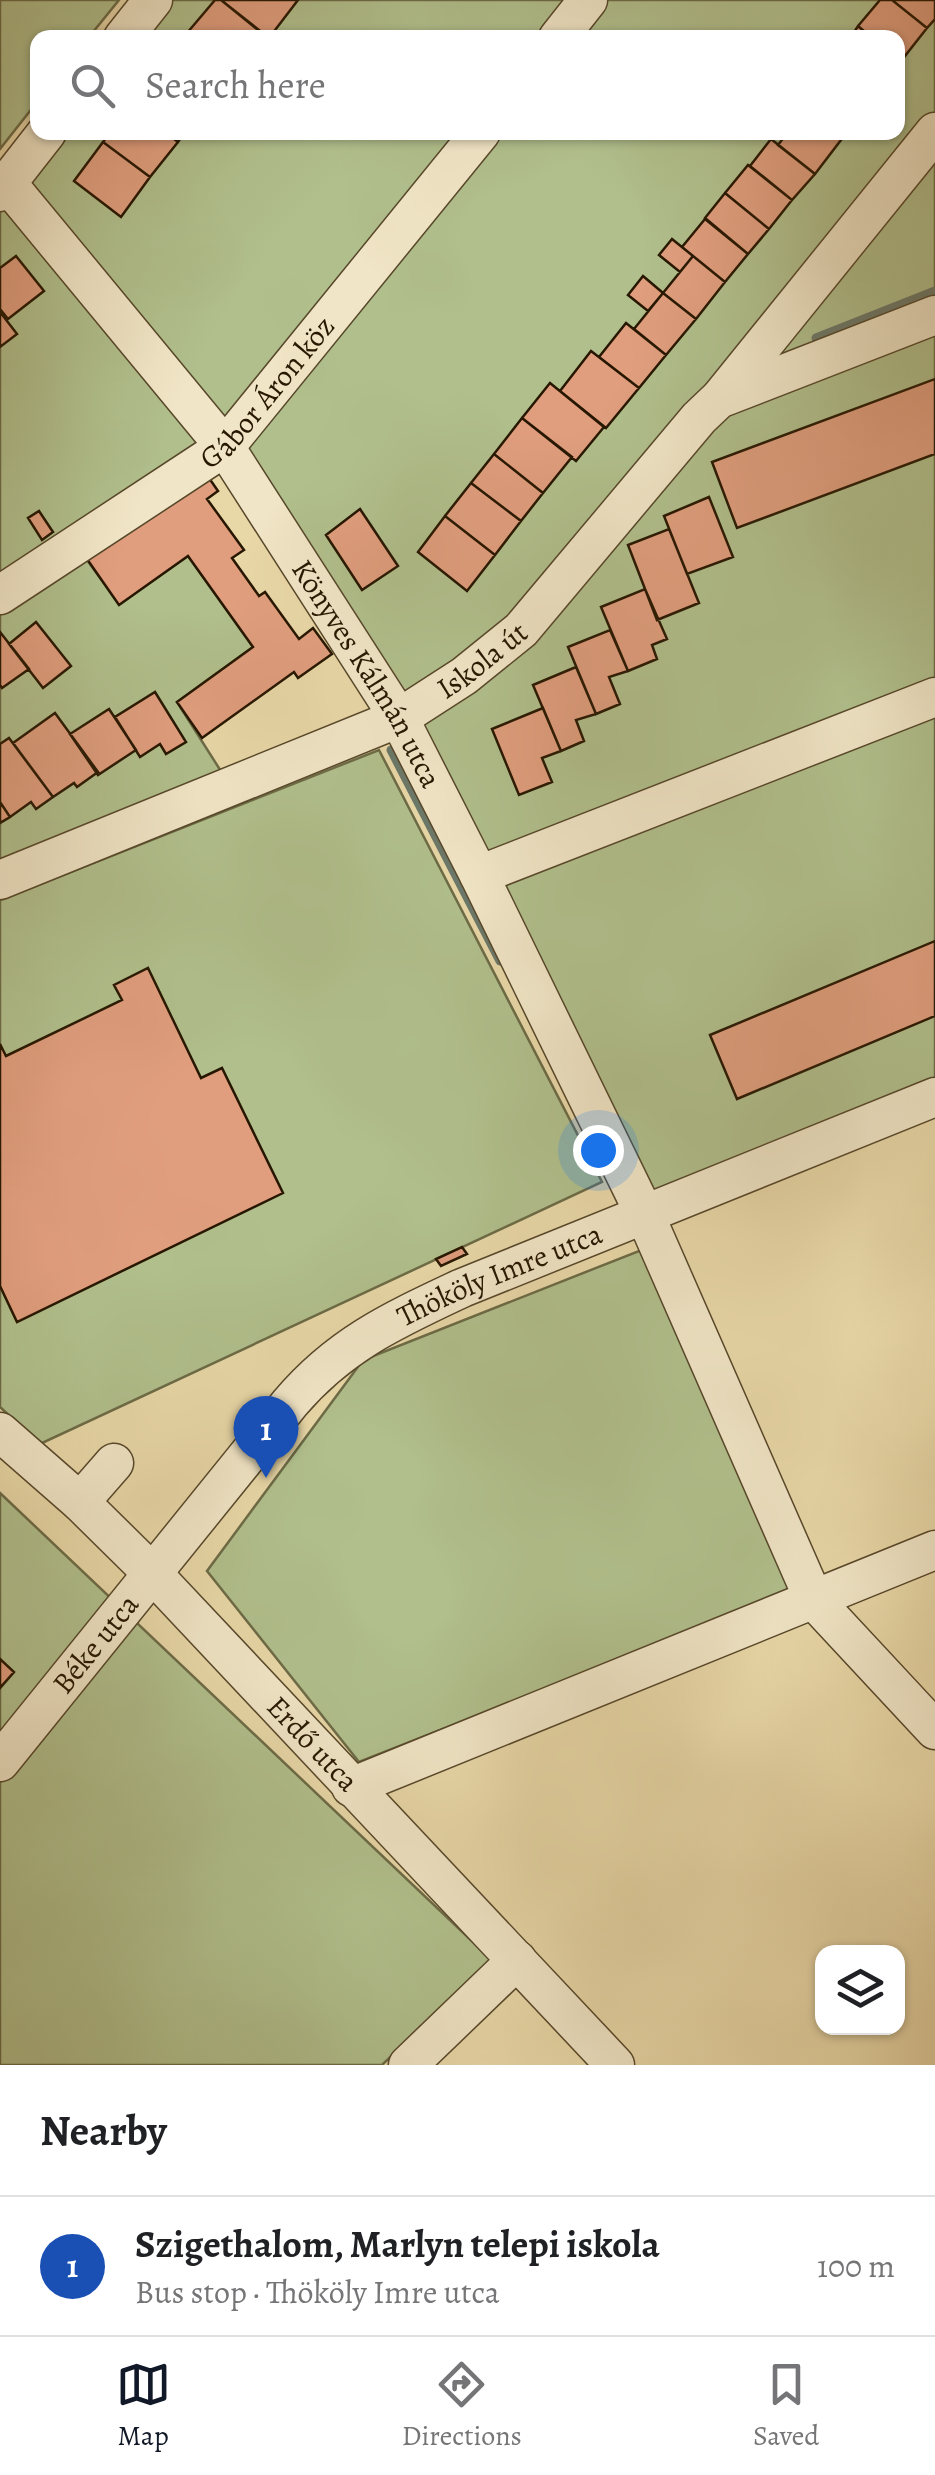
<!DOCTYPE html>
<html lang="en">
<head>
<meta charset="utf-8">
<style>
  body { margin:0; font-family:Alegreya,serif; background:#f6f6f6; color:#202124 }
  .controls { position:absolute; right:30px; bottom:30px; display:grid; overflow:hidden; border-radius:20px; box-shadow:0 2px 8px #0004 }
  .controls button { width:90px; height:90px; display:grid; place-items:center; padding:0; border:0; border-bottom:2px solid #e0e0e0; background:#fff; color:#202124; font:50px sans-serif }
  .you { position:absolute; left:598px; top:1150px; width:35px; height:35px; margin:-25px; border:8px solid #fff; border-radius:50%; background:#1a73e8; box-shadow:0 0 0 15px #1a73e833 }
  .badge { display:grid; place-items:center; width:65px; height:65px; border-radius:50%; background:#111827; color:#fff; font-size:32px; font-weight:700 }
  .pin { position:absolute; translate:-50% -82px; filter:drop-shadow(0 2px 5px #0008) }
  .pin::after { content:''; position:absolute; top:52px; width:35px; height:30px; background:inherit; clip-path:polygon(0 0,100% 0,50% 100%) }
  .list { margin:0; padding:0; list-style:none }
  h2 { display:flex; justify-content:space-between; align-items:center; height:130px; margin:0; padding:0 40px; font-size:42px }
  h2 small { font-size:32px; font-weight:400; color:#757577 }
  .list li { display:grid; grid-template-columns:65px 1fr auto; gap:30px; align-items:center; box-sizing:border-box; height:140px; padding:0 40px; border-top:2px solid #e0e0e0 }
  .list b { display:block; font-size:38px; white-space:nowrap }
  .list p { margin:0; font-size:32px; white-space:nowrap; color:#757577 }
  .list em { font-size:32px; font-style:normal; color:#757577 }
  .icon { flex:none; width:55px; height:55px; fill:none; stroke:currentColor; stroke-width:2; stroke-linecap:round; stroke-linejoin:round }
  .map { position:relative; flex:none; width:935px; height:2065px; overflow:hidden }
  .search { position:absolute; background:#fff; box-shadow:0 2px 8px #0004; left:30px; right:30px; top:30px; height:110px; display:flex; align-items:center; gap:25px; box-sizing:border-box; padding:0 35px; border-radius:20px; color:#757577; font-size:38px }
  .sheet { height:270px; background:#fff }
  nav { display:flex; justify-content:space-around; align-items:center; box-sizing:border-box; height:140px; border-top:2px solid #e0e0e0; background:#fff; font-size:28px; color:#757577 }
  nav a { display:grid; justify-items:center; gap:5px }
  nav .on { color:#111827 }
  .map>svg:first-child { display:block }
  .green { fill:#b0bf8c; stroke:#6c6b46; stroke-width:2.5 }
  .lines { fill:none; stroke-linecap:round; stroke-linejoin:round }
  .stream { stroke:#6b7869; stroke-width:9 }
  .building { fill:#e09e7e; stroke:#271701; stroke-width:2.5 }
  .minor-casing { stroke:#57472a; stroke-width:41 }
  .minor { stroke:#f0e5c6; stroke-width:38 }
  .labels { text-anchor:middle; stroke-width:10; stroke-linejoin:round; paint-order:stroke }
  .street-label { font-size:30px; fill:#271701; stroke:#f0e5c6 }
</style>
</head>
<body>
<div class="map">
<svg width="935" height="2065" viewBox="0 0 935 2065">
  <rect width="100%" height="100%" fill="#e8d7a7"/>
  <filter id="stains"><feTurbulence type="fractalNoise" baseFrequency=".002" numOctaves="4"/><feColorMatrix values="0 0 0 0 .2 0 0 0 0 .09 0 0 0 0 .02 0 0 0 .5 -.17"/></filter>
  <radialGradient id="worn" r=".72"><stop offset=".6" stop-color="#630" stop-opacity="0"/><stop offset="1" stop-color="#630" stop-opacity=".3"/></radialGradient>
  <path class="green" d="M0,0H119L89,37L38,38L37,102L0,149Z
    M153,0H935V1097L645,1215L479,875L225,447L87,560L119,604L188,556L253,647L177,702L224,776L0,871V191L47,133L898,132V38L123,37Z
    M379,750L602,1182L40,1444L0,1407V900Z
    M644,1249L791,1592L359,1762L207,1571L363,1360Z
    M0,1493L492,1960L382,2065H0Z"/>
  <g class="lines">
    <path class="stream" d="M816,338L935,291
      M391,750L500,961"/>
  </g>
  <path class="building" d="M215,0H221L268,38H193L187,33Z
    M221,0H298L269,38Z
    M880,0H892L927,28L901,61L898,58V38H872L858,26Z
    M892,0H935V19L927,28Z
    M858,26L872,38H850Z
    M110,132H165L178,142L150,177L103,142Z
    M165,132H185L178,142Z
    M788,132H840L844,136L815,174L778,145Z
    M771,139L815,174L792,200L750,166Z
    M103,142L150,177L121,217L74,181Z
    M748,165L792,200L769,229L725,193Z
    M725,193L769,229L748,254L705,218Z
    M705,219L748,254L725,282L682,247Z
    M672,239L693,256L680,272L659,255Z
    M16,256L44,291L8,319L0,309V268Z
    M693,256L725,282L696,319L663,293Z
    M643,276L663,293L648,311L628,295Z
    M663,293L696,319L666,355L634,329Z
    M0,312L17,334L0,347Z
    M626,323L666,355L639,388L599,357Z
    M591,351L639,388L606,428L560,391Z
    M935,379V454L737,528L712,462Z
    M550,383L604,427L576,461L522,418Z
    M522,418L572,457L543,493L494,454Z
    M494,454L543,493L521,521L471,483Z
    M200,465L218,491L207,499L244,550L232,558L259,596L265,592L299,639L313,628L332,654L298,678L294,672L202,738L177,702L253,647L188,556L119,605L87,559Z
    M471,483L521,521L495,555L445,516Z
    M709,497L733,557L687,574L664,516Z
    M360,509L398,566L362,590L326,535Z
    M39,511L53,532L42,540L28,518Z
    M445,516L495,555L467,591L418,552Z
    M669,529L699,603L657,620L628,545Z
    M645,589L667,639L652,645L657,659L628,671L601,607Z
    M36,622L71,666L43,688L9,644Z
    M610,630L628,671L609,677L620,704L596,714L568,647Z
    M0,632L29,669L2,688L0,685Z
    M576,667L596,714L576,720L584,741L561,751L533,685Z
    M155,692L186,742L166,754L160,744L140,757L115,717Z
    M543,708L561,751L542,758L552,782L519,795L492,729Z
    M109,709L136,750L98,775L70,734Z
    M55,713L98,772L77,787L74,783L53,797L13,743Z
    M9,738L53,797L36,809L31,802L10,817L0,802V744Z
    M0,802L10,817L0,823Z
    M935,941V1016L737,1099L710,1035Z
    M148,968L201,1078L222,1068L283,1193L17,1322L0,1286V1044L6,1056L122,1000L114,985Z
    M462,1247L467,1254L441,1266L436,1259Z
    M0,1659L14,1672L0,1688Z"/>
  <g class="lines">
    <g class="minor-casing">
      <g id="minor">
        <path d="M123,38L153,0"/>
        <path d="M558,38L588,0"/>
        <path id="s1" d="M7,183L225,447L399,718L479,875L645,1215L814,1600L935,1730"/>
        <path d="M0,192L47,132"/>
        <path d="M721,397L935,132"/>
        <path id="s2" d="M0,595L225,447L481,132"/>
        <path d="M479,875L935,697"/>
        <path id="s3" d="M0,880L399,718L464,676L521,630L699,418L719,399L935,315"/>
        <path id="s4" d="M0,1432L80,1502L152,1573L615,2065"/>
        <path d="M80,1502L114,1463"/>
        <path id="s5" d="M0,1762L290,1403C340,1344 394,1320 462,1288L935,1097"/>
        <path d="M351,1787L935,1550"/>
        <path d="M408,2065L517,1960"/>
      </g>
    </g>
    <use href="#minor" class="minor"/>
  </g>
  <g class="labels">
    <g class="street-label">
      <text dy="10" stroke="none"><textPath href="#s2" startOffset="338">Gábor Áron köz</textPath></text>
      <text dy="10" stroke="none"><textPath href="#s3" startOffset="532">Iskola út</textPath></text>
      <text dy="10" stroke="none"><textPath href="#s1" startOffset="610">Könyves Kálmán utca</textPath></text>
      <text dy="10" stroke="none"><textPath href="#s5" startOffset="710">Thököly Imre utca</textPath></text>
      <text dy="10" stroke="none"><textPath href="#s5" startOffset="152">Béke utca</textPath></text>
      <text dy="10" stroke="none"><textPath href="#s4" startOffset="442">Erdő utca</textPath></text>
    </g>
  </g>
  <rect width="100%" height="100%" filter="url(#stains)"/>
  <rect width="100%" height="100%" fill="url(#worn)"/>
</svg>
<div class="controls">
<button><svg class="icon" aria-label="layers" viewBox="0 0 24 24"><path d="M12 4l9 5-9 5-9-5zM3 14l9 5 9-5"/></svg></button>
</div>
<div class="you"></div>
<div class="pin badge" style="left:266px;top:1478px;background:#1a4fb4">1</div>
<div class="search"><svg class="icon" aria-label="search" viewBox="0 0 24 24"><circle cx="10" cy="10" r="6"/><path d="M15 15l6 6"/></svg>Search here</div>
</div>
<section class="sheet">
<h2>Nearby<small></small></h2>
<ul class="list">
<li><span class="badge" style="background:#1a4fb4">1</span><div><b>Szigethalom, Marlyn telepi iskola</b><p>Bus stop · Thököly Imre utca</p></div><em>100 m</em></li>
</ul>
</section>
<nav>
<a class="on"><svg class="icon" aria-label="map" viewBox="0 0 24 24"><path d="M3 6l6-2 6 2 6-2v14l-6 2-6-2-6 2zM9 4v14M15 6v14"/></svg>Map</a>
<a><svg class="icon" aria-label="directions" viewBox="0 0 24 24"><path d="M12 3l9 9-9 9-9-9zM9 14v-3h6M13 9l2 2-2 2"/></svg>Directions</a>
<a><svg class="icon" aria-label="saved" viewBox="0 0 24 24"><path d="M7 4h10v16l-5-4-5 4z"/></svg>Saved</a>
</nav>
</body>
</html>
